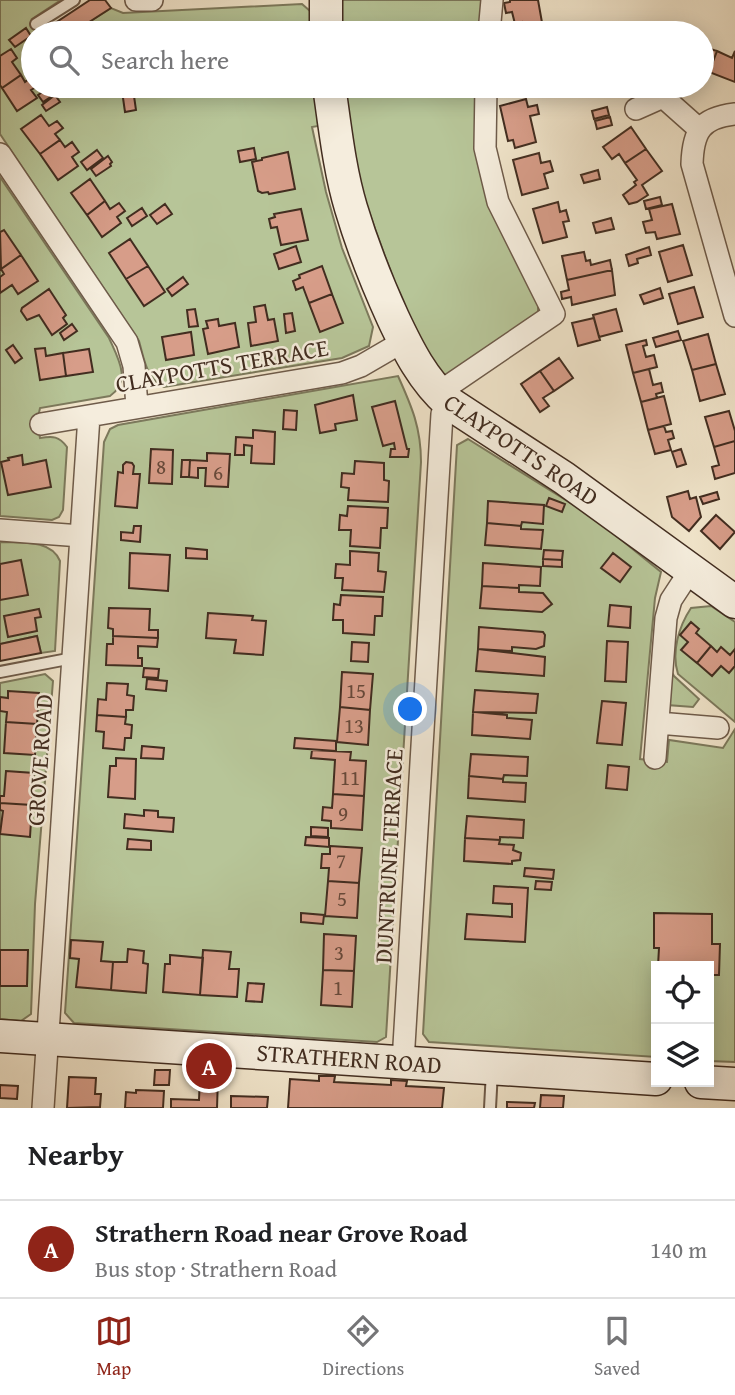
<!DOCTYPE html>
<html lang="en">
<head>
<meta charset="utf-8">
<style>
  body { margin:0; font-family:"Gentium Book Plus",serif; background:#f2f2f2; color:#202124 }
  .controls { position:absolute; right:21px; bottom:21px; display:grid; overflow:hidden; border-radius:0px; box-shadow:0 4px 18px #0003 }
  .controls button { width:63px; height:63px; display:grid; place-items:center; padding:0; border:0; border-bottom:2px solid #e0e0e0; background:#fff; color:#202124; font:35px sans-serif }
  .you { position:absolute; left:411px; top:710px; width:24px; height:24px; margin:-18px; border:5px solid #fff; border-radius:50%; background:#1a73e8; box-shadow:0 0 0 10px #1a73e833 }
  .badge { display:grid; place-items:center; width:46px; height:46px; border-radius:50%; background:#8f2418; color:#fff; font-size:23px; font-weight:700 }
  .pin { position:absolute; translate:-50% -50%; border:4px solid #fff; box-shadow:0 2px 7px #0006 }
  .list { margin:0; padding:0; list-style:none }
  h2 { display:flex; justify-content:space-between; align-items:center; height:91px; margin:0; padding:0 28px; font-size:30px }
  h2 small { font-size:23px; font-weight:400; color:#757577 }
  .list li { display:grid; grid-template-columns:46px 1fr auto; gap:21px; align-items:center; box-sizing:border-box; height:98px; padding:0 28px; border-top:2px solid #e0e0e0 }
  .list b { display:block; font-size:26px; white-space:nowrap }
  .list p { margin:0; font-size:23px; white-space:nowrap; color:#757577 }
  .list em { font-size:23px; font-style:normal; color:#757577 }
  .icon { flex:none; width:38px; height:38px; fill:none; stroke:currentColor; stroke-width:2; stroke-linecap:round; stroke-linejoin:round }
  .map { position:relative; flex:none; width:735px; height:1108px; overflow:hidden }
  .search { position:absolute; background:#fff; box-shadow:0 4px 18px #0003; left:21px; right:21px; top:21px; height:77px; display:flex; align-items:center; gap:18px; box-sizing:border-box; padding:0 24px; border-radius:38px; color:#757577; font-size:26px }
  .sheet { height:189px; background:#fff }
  nav { display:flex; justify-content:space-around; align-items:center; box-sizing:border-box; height:98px; border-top:2px solid #e0e0e0; background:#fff; font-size:19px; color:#757577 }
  nav a { display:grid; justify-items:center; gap:4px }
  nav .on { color:#8f2418 }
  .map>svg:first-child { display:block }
  .green { fill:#b7c598; stroke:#7c795c; stroke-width:2 }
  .building { fill:#d79d89; stroke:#422d20; stroke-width:2 }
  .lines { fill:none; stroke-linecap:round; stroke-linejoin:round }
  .lane-casing { stroke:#6e5b4a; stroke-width:14 }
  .street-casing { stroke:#6e5b4a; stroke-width:24 }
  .secondary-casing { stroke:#422d20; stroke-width:35 }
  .lane { stroke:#f5eddd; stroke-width:10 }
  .street { stroke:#f5eddd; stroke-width:21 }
  .secondary { stroke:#f5eddd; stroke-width:32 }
  .labels { text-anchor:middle; stroke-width:5; stroke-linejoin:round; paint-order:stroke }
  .number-label { font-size:21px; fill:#67493a }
  .street-label { font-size:24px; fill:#422d20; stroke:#f5eddd }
</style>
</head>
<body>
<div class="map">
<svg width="735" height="1108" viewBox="0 0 735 1108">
  <rect width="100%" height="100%" fill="#f0e4ca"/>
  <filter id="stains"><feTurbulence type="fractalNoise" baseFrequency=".00286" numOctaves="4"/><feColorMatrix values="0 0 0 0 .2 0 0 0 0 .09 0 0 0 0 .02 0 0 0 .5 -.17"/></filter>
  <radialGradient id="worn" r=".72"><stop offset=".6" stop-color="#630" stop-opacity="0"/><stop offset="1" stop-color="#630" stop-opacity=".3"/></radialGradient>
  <path class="green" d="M0,0H61L32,19L40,33H33V86H315L318,126L312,127L326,192L342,248L373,327L369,346L342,358L164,387C146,379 144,358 139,341L0,134Z
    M339,0H483L481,33H339Z
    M302,4L310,11L312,33H72L111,8L123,13Z
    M343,86H478V148L538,305V317L447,375L436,373L398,292L360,187Z
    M0,177L109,338C118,358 132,381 110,396L40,408L37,422L40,438C53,436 59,436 67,447L63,510L59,517L52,520L0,516Z
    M398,376C412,407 421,428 421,462L386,1037L377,1042L74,1023L65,1013L104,442L110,429L118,425Z
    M468,439L593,517L661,572L655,598L640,759L667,762L669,740L723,748L735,729V1062L709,1061V966H656V1057L429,1042L423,1034L457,445Z
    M0,542C21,543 51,539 60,561L55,651L41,653L37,636L0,644Z
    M711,606L735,622V722L678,674C671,652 679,626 691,608Z
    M670,669L674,676L699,699L693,707L667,705Z
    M45,674L53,681L35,904L31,1014L21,1021L0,1019V683Z"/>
  <path class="building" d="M90,0H105L111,8L72,33H40Z
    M510,0H538L543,28L524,32L522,22L515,24L512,12L506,13L504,3L510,2Z
    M26,28L31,36L15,47L9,40Z
    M702,46L717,51L709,72L702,69Z
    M11,49L17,58L12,62L21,75L2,88L0,85V56Z
    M717,51L732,58L735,51V82L709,72Z
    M21,75L25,82L33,76V86H38L31,90L37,98L17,111L2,88Z
    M52,86H67L43,102L38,95Z
    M133,89L136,110L125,112L122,91Z
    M55,95L60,102L46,111L42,105Z
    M526,99L528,107L537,105L539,114L530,116L536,142L515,148L513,140L508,141L500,106Z
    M607,107L609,115L594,119L592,111Z
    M41,115L49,126L57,121L63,128L55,134L60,140L40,154L21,129Z
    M610,117L612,125L597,129L595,121Z
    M631,127L646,149L625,163L619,154L612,159L603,147Z
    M60,140L65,147L72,142L79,152L72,157L78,166L58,180L40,154Z
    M254,148L256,159L240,162L238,151Z
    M646,149L662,171L642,185L648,195L637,202L629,204L623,195L636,185L634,182L637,180L625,163Z
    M97,150L103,158L87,170L81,162Z
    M288,152L295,189L269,194L268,192L262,193L258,191L252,162L262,160V158Z
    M539,153L541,163L550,161L553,171L544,174L548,188L522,195L513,160Z
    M108,156L112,162L110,164L111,166L96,176L91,169Z
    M598,170L600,179L584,183L581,175Z
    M90,179L105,201L87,215L71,193Z
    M660,197L662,205L646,209L644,201Z
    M105,201L110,209L119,203L125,211L117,217L121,223L102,237L87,215Z
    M558,202L560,212L566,210L569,221L563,222L567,237L543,243L533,209Z
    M165,204L172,214L157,224L150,215Z
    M672,204L680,234L657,239L655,232L646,233L643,222L652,220L649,209Z
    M142,208L147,216L132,226L127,218Z
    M301,209L308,240L281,245L277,227L271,228L269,219L275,217L274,214Z
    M611,218L614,229L596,233L593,223Z
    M4,230L21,255L1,269L0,232Z
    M130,239L148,266L126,279L109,253Z
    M683,245L692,275L668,282L659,252Z
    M296,246L301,262L279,269L274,254Z
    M649,247L651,255L637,259L638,263L629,266L626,255Z
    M584,252L586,261L590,260L591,265L610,260L612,270L567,280L562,256Z
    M21,255L38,281L18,294L12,285L0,293V277L4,274L1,269Z
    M148,266L165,292L144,306L126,279Z
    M322,266L332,294L309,303L303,287L296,290L293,281L300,278L299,275Z
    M612,270L615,295L572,305L571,297L562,299L561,292L569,290L567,280Z
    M183,277L188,284L172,296L167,289Z
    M694,287L703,317L678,324L669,294Z
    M660,288L663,298L644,304L640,295Z
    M49,289L66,315L63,318L67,324L52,335L39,315L27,320L21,311L22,308Z
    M332,294L343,323L320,332L309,303Z
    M265,305L268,320L274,319L278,341L251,346L248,323L256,322L254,307Z
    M195,309L198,326L189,327L187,310Z
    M616,309L622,331L599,337L593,315Z
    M292,313L295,331L286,333L284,314Z
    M594,318L600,340L578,346L572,323Z
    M218,319L219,326L235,323L239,347L208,354L203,329L208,328L206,321Z
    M72,324L77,331L64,340L60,333Z
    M678,331L681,340L656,347L653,338Z
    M191,332L194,355L166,360L162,337Z
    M708,334L716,364L692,370L683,341Z
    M646,340L647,345L643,346L646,357L654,355L657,367L633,373L626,345Z
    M13,345L22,358L15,363L6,350Z
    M45,348L46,356L63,353L66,376L40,380L35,349Z
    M89,349L93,372L66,376L63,353Z
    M559,358L573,378L554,391L540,371Z
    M716,364L725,394L700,401L692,370Z
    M649,369L653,385L661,383L663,392L656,394L657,398L641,402L633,373Z
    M540,371L554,391L543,398L549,406L540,412L521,384Z
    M353,395L357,420L335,424L336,430L320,433L315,405Z
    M664,396L671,424L648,430L641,402Z
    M395,401L407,449H409L408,457H390L391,449H395L394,443L383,446L372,407Z
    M284,410L297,411L296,430L283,429Z
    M729,411L735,431V441L714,447L705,417Z
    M664,426L666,432L672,431L674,438L668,440L671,450L655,454L648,430Z
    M253,430L275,432L274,464L251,463L252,446L244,445V455H235L236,437L253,438Z
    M735,441V473L715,479L712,467L719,465L714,447Z
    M151,449L173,450L172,484L149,483Z
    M681,449L686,464L677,467L672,452Z
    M207,453L230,454L228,487L205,486L206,468H198V478L189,477L190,460L207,461Z
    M22,455L23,465L46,460L51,487L8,495L1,462L9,460L8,458Z
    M182,460H190L189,477H181Z
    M355,461L384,463V480L389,481L388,502L348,500L349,488L341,487L342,473L354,474Z
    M126,462L132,463L134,466L133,474H140L137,508L115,506L118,472L123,473V465Z
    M688,491L690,499L696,497L701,517L689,531L672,517L667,497Z
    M717,492L719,499L703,504L700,497Z
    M549,498L565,504L562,512L546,506Z
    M488,501L544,505L543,524L522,522L521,526L487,523Z
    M348,506L388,508L387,528H381L380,548L350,546L351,530H339L340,515L347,516Z
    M716,515L735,532L720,549L701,531Z
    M487,523L521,526V529L543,530L541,549L485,545Z
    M134,526H141L140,542L121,540V532L133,533Z
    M186,548L207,550V559L186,558Z
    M544,550L563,551L562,560L543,559Z
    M350,551L379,553L378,571L386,572L384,592L342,590L343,578H335L336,564L350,565Z
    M130,553L170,555L168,591L129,588Z
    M613,553L631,567L620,582L601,568Z
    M543,559L562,560V567L543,566Z
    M21,560L28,595L0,600V564Z
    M483,563L541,567L540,586L519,585V588L482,586Z
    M482,586L519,588V592L543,593L552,604L542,612L480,608Z
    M341,595L383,597L382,616H375L374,635L343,633V620H333L334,604L340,605Z
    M610,605L631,607L630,628L608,626Z
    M109,608L150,609L149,630H158V638L113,636V629L108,628Z
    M39,609L41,617L35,618L37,631L8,637L4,616Z
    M208,613L253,616L252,620L266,621L263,655L234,653L236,640L206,638Z
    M691,622L699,629L696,633L711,646L697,663L681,650L688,642L680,635Z
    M479,627L543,632L545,635L544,646L536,649L512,647V651L478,649Z
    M37,636L41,653L0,661V644Z
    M113,636L158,638L157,647L138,646V658H142V666L106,665L107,644H113Z
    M607,641L628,642L626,682L605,681Z
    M352,642L369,643L368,662L351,661Z
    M711,646L717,652L721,647L730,655L735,649V666L729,673L721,666L712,676L697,663Z
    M478,649L545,657L544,676L476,671Z
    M144,668L159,669L158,678L143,677Z
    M342,672L373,674L370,710L340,707Z
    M147,679L167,681L166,691L146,689Z
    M107,683L128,684L127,695L134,696L133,710H126V717L97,715L98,699L106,700Z
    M475,690L538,694L536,713L473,712Z
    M8,691L39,693L37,724L6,722L7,712L0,711V697L8,698Z
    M602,701L626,703L622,745L597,743Z
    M340,707L370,710L368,745L337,742Z
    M473,712L507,715V718L532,720L530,739L472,735Z
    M97,715L126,717L125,724L132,725L131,738H125L124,750L103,748L104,732L96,731Z
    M6,722L37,724L35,755L4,753Z
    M295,738L336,741V751L294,748Z
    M142,746L164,748L163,759L141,758Z
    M312,750L351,752L350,760L366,761L364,796L333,794L335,760L311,758Z
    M471,754L528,757L527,776L504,775L503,779L469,776Z
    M116,758L136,759L135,799L108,797L110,766H116Z
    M608,765L629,767L627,790L606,788Z
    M6,771L34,773L32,805L0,803V796H4Z
    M469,776L503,779V782L526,783L525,802L468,798Z
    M333,794L364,796L362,830L331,828V821L322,820L323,807L332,808Z
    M0,803L32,805L30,837L0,834L3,811L0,810Z
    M144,810L158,811V817L174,818L173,832L124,828L125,814L144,816Z
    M467,816L524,820L523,838L500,837V840L465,838Z
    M311,827L328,828V837L311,836Z
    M306,837L329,838V847L305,845Z
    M465,838L500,840L499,844L514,845L513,850L521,853L520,860L512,861V864L464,861Z
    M128,839L151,841V850L127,849Z
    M330,846L362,848L359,883L328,881L329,868H321L322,854H330Z
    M525,868L554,870L553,879L524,876Z
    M328,881L359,883L357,918L325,916Z
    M536,881L552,882L551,890L535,889Z
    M494,886L528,888L525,942L465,939L467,914L512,917V904L493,903Z
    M301,913L324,915L323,924L301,922Z
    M654,913L712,914V944H720L719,975H713V982L709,986V966H658L659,948H654Z
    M324,934L356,936L354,971L323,970Z
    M71,940L103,942L101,961L113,962L111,990L76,987L79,959L70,958Z
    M128,949L144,951L143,963L148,964L146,993L111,990L113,962H127Z
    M0,950H28L27,986H0Z
    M203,950L231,952L229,969H239L237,997L200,995Z
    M170,955L203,958L200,995L163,992L165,964H170Z
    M323,970L354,971L352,1007L321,1005Z
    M248,983L264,984L262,1002L246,1001Z
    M155,1070H170L169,1085H154Z
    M319,1076H335L334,1082L391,1085V1080L407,1081L406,1086L444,1088L442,1108H288L290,1079L319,1081Z
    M69,1077L96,1078L95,1094H101L100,1107L67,1108Z
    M200,1077H218L217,1108H171V1099L199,1100Z
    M0,1085L18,1086L17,1099L0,1098Z
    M136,1090L164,1091L163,1108H125L126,1092L136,1093Z
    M541,1095L564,1096L563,1108H540Z
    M231,1096L268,1097L267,1108H231Z
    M507,1102L535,1103L534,1108H507Z"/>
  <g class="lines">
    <g class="lane-casing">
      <path id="lane" d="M36,24L74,0
        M0,672L73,658
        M490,1108L492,1071"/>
    </g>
    <g class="street-casing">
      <path id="street" d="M136,0H152
        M489,33L492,0
        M663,97L699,129
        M636,109L663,97L665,86
        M735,114C701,118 693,131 692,164L735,316
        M0,154L127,342L134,366L137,407
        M438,393L554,314L498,202L485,148L486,86
        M41,424L342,373L361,366L404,341
        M0,530L81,536
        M658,723L718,728
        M655,758L666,618L671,600L690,571
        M403,1062L442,414L449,403
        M43,1108L89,416"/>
    </g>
    <g class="secondary-casing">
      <path id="secondary" d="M326,33V0
        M329,86C335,126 339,168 351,208C362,245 377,283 393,318C408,350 423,380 449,403L564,478L735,602
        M0,1036L656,1079
        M701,1082L735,1084"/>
    </g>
    <use href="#lane" class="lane"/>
    <use href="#street" class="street"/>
    <use href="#secondary" class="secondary"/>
  </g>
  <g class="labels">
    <g class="number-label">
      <text x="161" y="474">8</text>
      <text x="218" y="480">6</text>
      <text x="356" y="698">15</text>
      <text x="354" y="733">13</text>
      <text x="350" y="785">11</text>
      <text x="343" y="821">9</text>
      <text x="341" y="868">7</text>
      <text x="342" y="906">5</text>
      <text x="339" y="960">3</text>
      <text x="338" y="995">1</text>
    </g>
    <g class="street-label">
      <text transform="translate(222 366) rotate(-10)" y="8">CLAYPOTTS TERRACE</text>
      <text transform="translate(521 450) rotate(34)" y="8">CLAYPOTTS ROAD</text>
      <text transform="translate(40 760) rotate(-86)" y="8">GROVE ROAD</text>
      <text transform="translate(389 856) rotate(-87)" y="8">DUNTRUNE TERRACE</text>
      <text transform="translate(349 1059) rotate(4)" y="8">STRATHERN ROAD</text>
    </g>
  </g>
  <rect width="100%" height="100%" filter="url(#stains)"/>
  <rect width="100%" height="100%" fill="url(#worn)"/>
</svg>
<div class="controls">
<button><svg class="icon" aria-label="locate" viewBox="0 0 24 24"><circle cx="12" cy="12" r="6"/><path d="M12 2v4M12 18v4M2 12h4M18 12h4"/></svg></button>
<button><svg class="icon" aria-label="layers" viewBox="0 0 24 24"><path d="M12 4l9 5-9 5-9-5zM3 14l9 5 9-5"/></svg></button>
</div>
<div class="you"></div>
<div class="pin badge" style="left:209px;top:1066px">A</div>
<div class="search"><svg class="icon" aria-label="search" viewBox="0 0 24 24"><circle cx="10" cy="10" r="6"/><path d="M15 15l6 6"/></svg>Search here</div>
</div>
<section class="sheet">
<h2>Nearby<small></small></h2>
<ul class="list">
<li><span class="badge">A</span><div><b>Strathern Road near Grove Road</b><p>Bus stop · Strathern Road</p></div><em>140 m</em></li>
</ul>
</section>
<nav>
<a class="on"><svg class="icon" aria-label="map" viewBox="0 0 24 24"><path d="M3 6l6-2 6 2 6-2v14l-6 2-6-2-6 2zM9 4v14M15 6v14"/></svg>Map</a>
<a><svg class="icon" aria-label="directions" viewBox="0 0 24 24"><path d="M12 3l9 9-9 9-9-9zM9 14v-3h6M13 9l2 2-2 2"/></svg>Directions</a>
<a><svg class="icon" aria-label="saved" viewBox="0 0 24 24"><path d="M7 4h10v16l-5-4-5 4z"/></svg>Saved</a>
</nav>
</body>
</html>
